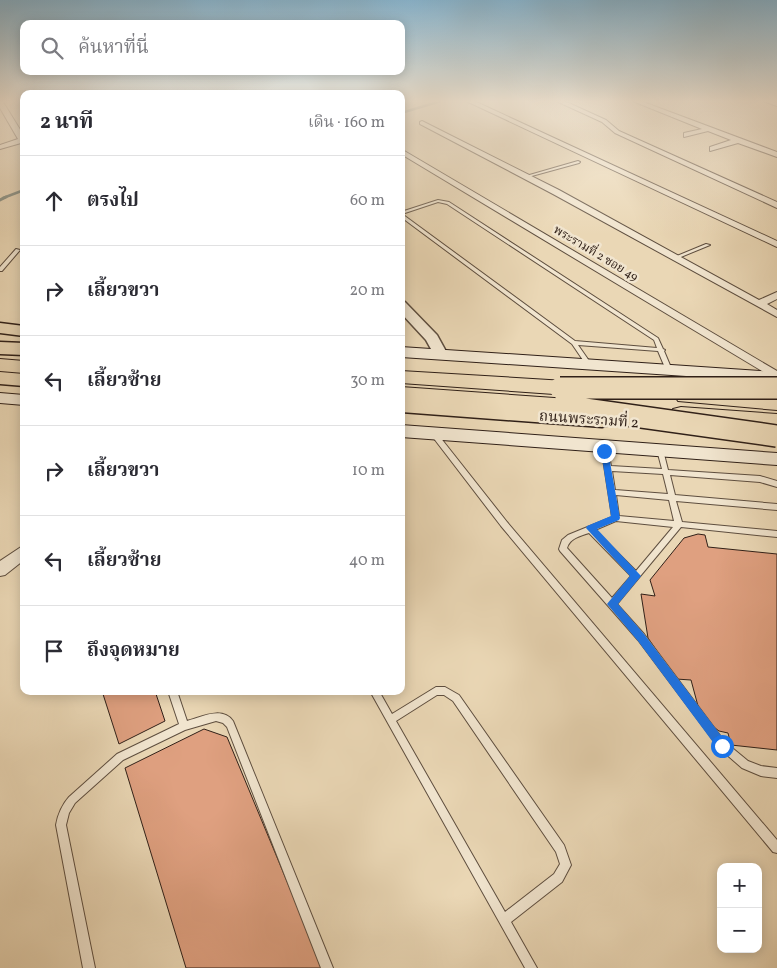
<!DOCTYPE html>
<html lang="th">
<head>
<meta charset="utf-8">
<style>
  body { margin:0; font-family:Vollkorn,"Noto Serif Thai",serif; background:#f2f2f3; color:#2b2b33 }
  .controls { position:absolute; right:15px; bottom:15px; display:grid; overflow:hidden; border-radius:10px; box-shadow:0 2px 12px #0003 }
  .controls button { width:45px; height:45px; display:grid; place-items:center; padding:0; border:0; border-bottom:1px solid #e1e1e2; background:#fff; color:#2b2b33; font:25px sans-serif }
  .stop { position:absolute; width:15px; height:15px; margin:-11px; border:4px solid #1a73e8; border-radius:50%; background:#fff }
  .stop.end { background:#1a73e8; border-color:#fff; box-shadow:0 1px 5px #0008 }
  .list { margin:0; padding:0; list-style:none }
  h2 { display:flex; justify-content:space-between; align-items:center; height:65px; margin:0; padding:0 20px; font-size:21px }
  h2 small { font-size:16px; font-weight:400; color:#7c7c81 }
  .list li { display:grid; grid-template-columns:32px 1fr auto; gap:15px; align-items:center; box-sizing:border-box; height:90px; padding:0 20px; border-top:1px solid #e1e1e2 }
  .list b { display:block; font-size:19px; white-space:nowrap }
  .list em { font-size:16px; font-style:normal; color:#7c7c81 }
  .icon { flex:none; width:28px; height:28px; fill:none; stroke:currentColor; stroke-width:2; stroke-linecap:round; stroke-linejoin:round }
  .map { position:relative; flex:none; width:777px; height:968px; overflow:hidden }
  .search { position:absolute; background:#fff; box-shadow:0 2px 12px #0003; left:20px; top:20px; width:385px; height:55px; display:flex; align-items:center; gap:12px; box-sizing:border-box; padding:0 18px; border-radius:10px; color:#7c7c81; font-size:19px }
  .panel { position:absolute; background:#fff; box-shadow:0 2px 12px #0003; left:20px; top:90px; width:385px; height:605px; border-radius:10px }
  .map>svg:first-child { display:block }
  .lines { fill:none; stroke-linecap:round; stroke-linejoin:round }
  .stream-far1 { stroke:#6e7c72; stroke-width:2.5 }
  .stream { stroke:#6e7c72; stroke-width:3 }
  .building { fill:#dfa080; stroke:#302018 }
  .service-casing { stroke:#5e4e3f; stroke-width:2 }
  .minor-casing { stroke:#5e4e3f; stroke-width:2 }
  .tertiary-casing { stroke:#5e4e3f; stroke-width:3 }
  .secondary-casing { stroke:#302018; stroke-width:2 }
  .trunk-casing { stroke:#302018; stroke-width:3 }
  .motorway-casing { stroke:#302018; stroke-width:2 }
  .service { fill:#f1e5cf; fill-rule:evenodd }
  .minor { fill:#f1e5cf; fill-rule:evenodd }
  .tertiary { fill:#f1e5cf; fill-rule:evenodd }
  .secondary { fill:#f1e5cf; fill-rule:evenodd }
  .trunk { fill:#ead7b5; fill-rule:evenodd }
  .motorway { fill:#ead7b5; fill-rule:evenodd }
  .motorway-bridge-casing { stroke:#302018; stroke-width:24; stroke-linecap:butt }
  .motorway-bridge { stroke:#ead7b5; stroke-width:21 }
  .route { fill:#1a73e8 }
  .labels { text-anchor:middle; stroke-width:5; stroke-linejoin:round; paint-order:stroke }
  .far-street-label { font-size:12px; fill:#302018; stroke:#f1e5cf }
  .street-label { font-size:15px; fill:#302018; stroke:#f1e5cf }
</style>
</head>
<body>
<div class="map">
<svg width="777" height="968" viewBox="0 0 777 968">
  <rect width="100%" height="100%" fill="#ead7b5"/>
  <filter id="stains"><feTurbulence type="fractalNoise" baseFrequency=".004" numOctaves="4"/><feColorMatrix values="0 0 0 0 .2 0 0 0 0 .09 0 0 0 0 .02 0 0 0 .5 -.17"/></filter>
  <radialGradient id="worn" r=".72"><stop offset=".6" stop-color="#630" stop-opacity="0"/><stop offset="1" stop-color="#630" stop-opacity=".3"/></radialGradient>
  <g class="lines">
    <path class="stream-far1" d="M401,113L444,100
      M3,198L24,190"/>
    <path class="stream" d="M0,200L6,197"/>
  </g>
  <path class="building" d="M698,534L705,535L708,547L777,554V750L731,745L728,733L719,731L706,721L698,706L691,680L676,679L648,638L641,594L655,596L650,580L684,538Z
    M102,691H155L165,721L119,744Z
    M204,729L227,737L323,968H186L125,768Z"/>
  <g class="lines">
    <g class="service-casing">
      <path id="service" d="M578,161L580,162L579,163L528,177L526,176Z
        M438,200L449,202L658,338L663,349L665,350L664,351L672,370L671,371L669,372L666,370L658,351L578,345L592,365L591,366H587L572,344L401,217V212ZM438,202L447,204L654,340L657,348L575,341L402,214Z
        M706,244L710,245L676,259L672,258Z
        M16,249L20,250L2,271H0V267Z
        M432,432H436L507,522L777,840V853L773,852L501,526L432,436L431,434Z
        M602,444H604L607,446L611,466L662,469L657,450L660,448L663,450L668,470L760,476L777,481V487L760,482L670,475L675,495L777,504V510L676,501L682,522L777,531V537L681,527L617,604L644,634L725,742L748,761L761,766L777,768V778L761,776L742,768L719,748L638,640L560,551L559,549L562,540L568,535L612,517L601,446ZM612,471L663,474L668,494L615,490ZM616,495L669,500L674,521L619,516ZM616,521L673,527L636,571L595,530ZM589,533L631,576L612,598L567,548C570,538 580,536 589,533Z
        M436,687H445L459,695L564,845L571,865L562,882L511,922L537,968H525L370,691H379L392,714ZM437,695H444L453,701L556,852L560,864L554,874L505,912L396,721Z
        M168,691H177L187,721C202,717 222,706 233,721L333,968H321L227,727L223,723L216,721L185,730L123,760L75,803L69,813L66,825L95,968H83L56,825C58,814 62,805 69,797L117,754L179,724Z"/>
    </g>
    <g class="minor-casing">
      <path id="minor" d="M0,100L3,102L24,136V145L21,143L0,149V145L18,139L0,108Z
        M464,100H472L777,241V247Z
        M554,100H562L606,120L619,131L777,202V208L615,133L602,122Z
        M630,100H638L777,152V157L738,143L710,151V147L731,140L708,131L684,137V133L702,129Z
        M762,100L777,102V106L763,101Z
        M422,121L559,190L759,300L777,292V299L767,304L777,310V317L553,194L420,124V122Z
        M401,149L777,371V380L401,154Z
        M24,545V560L5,575L0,576V561Z"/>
    </g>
    <g class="tertiary-casing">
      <path id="tertiary" d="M401,301L405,302L437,335L448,355L446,358H436L426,340L401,313Z"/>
    </g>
    <g class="secondary-casing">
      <path id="secondary" d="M401,347L777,372V382L401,357Z
        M0,393L24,395V405L0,403Z
        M401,425L777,453V465L401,437Z"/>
    </g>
    <g class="trunk-casing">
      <path id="trunk" d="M0,323L24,326V336L0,333Z
        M0,342L24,343V355L0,354Z
        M0,372L24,374V386L0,384Z
        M401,398L602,413L609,415L612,420L609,425L602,427L401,412Z"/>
    </g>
    <g class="motorway-casing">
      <path id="motorway" d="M0,359L24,361V373L0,371Z
        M401,371L582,382L589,384L592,389L589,394L582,396L401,383Z
        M401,387L583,400L591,402L594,407L591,412L583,414L401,401Z
        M685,389L777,396V410L678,401L675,396L678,391Z
        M681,407L777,414V428L673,419L670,414L673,409Z"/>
    </g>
    <use href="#service" class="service"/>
    <use href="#minor" class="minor"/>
    <use href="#tertiary" class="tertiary"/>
    <use href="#secondary" class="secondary"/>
    <use href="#trunk" class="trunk"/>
    <use href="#motorway" class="motorway"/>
    <g class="motorway-bridge-casing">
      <path id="motorway-bridge" d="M560,388H777
        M563,406L777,436"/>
    </g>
    <use href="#motorway-bridge" class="motorway-bridge"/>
  </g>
  <linearGradient id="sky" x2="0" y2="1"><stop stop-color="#88b6d1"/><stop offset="0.43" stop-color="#f6edde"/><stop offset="1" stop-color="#f6edde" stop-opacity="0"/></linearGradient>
  <rect width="777" height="235" fill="url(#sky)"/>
  <path class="route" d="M604,448L608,451L620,518L619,520L597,529L641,576L618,604L644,634L726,742L727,746L726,749L722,751L718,749L638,641L607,604L630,576L586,528L587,526L611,516L601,451Z"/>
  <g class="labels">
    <g class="far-street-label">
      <text transform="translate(596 253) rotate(31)" y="4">พระรามที่ 2 ซอย 49</text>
    </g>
    <g class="street-label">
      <text transform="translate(589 419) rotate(4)" y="5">ถนนพระรามที่ 2</text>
    </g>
  </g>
  <rect width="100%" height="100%" filter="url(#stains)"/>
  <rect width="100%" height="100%" fill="url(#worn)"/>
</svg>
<div class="controls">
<button>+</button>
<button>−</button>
</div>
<div class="stop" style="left:722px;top:746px"></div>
<div class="stop end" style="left:604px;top:451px"></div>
<div class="search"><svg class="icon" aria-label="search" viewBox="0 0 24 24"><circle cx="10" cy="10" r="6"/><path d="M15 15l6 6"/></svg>ค้นหาที่นี่</div>
<section class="panel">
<h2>2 นาที<small>เดิน · 160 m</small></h2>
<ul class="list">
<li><svg class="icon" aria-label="ahead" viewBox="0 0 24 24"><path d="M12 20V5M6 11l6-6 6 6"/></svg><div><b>ตรงไป</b></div><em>60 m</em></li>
<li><svg class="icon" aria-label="right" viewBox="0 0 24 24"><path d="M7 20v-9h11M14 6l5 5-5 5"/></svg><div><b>เลี้ยวขวา</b></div><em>20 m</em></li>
<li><svg class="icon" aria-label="left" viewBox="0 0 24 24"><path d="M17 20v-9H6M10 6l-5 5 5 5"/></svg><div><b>เลี้ยวซ้าย</b></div><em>30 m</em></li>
<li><svg class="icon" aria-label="right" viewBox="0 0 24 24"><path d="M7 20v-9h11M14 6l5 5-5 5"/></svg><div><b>เลี้ยวขวา</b></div><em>10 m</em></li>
<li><svg class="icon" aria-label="left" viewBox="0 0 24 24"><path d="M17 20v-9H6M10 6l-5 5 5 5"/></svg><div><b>เลี้ยวซ้าย</b></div><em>40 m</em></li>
<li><svg class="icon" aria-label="arrive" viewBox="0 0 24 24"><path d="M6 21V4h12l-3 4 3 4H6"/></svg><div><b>ถึงจุดหมาย</b></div></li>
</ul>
</section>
</div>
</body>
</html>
